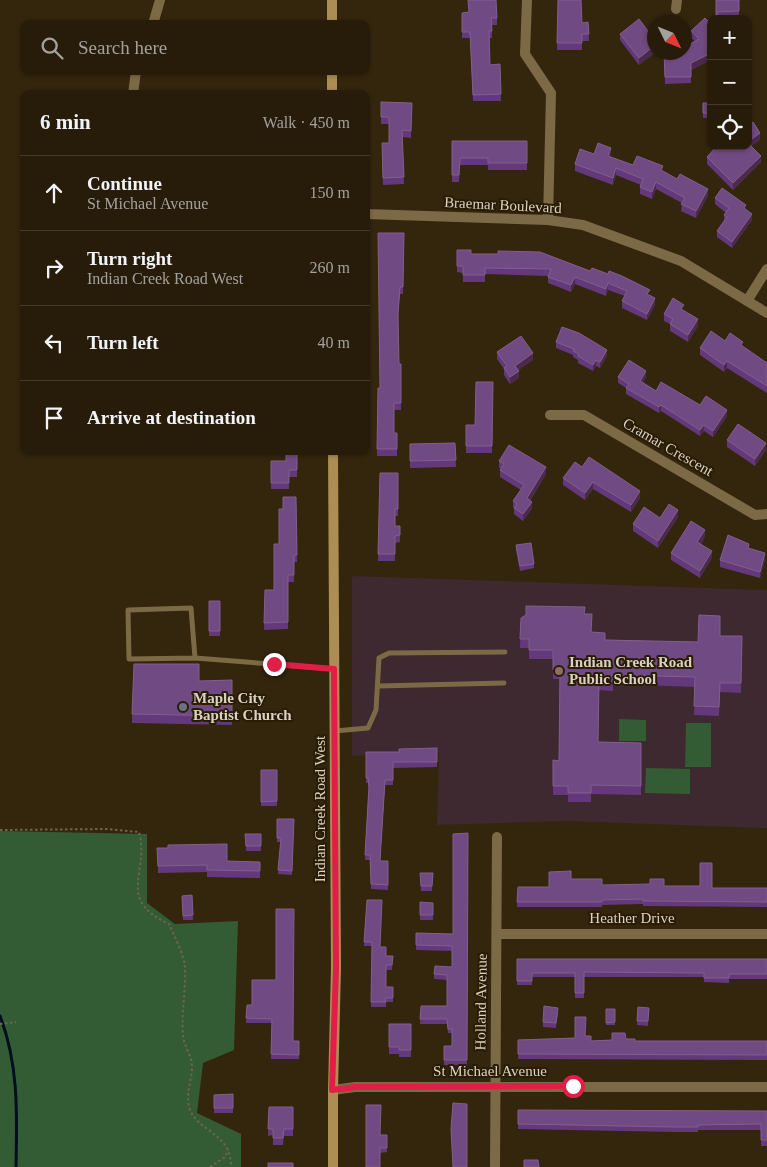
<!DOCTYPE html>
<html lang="en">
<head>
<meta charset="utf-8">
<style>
  body { margin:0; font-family:"Times New Roman",serif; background:#332918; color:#f1f3f6 }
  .controls { position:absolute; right:15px; top:15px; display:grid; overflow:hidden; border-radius:10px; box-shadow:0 1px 4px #0004 }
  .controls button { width:45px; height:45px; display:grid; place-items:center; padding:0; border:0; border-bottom:1px solid #433a2b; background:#271c0a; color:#f1f3f6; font:25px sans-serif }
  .compass { position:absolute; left:647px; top:15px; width:45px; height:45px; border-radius:50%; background:#271c0a; box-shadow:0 1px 4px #0004; rotate:133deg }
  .stop { position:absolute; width:15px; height:15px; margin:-11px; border:4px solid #e11d48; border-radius:50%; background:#fff }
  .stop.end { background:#e11d48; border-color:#fff; box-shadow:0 1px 5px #0008 }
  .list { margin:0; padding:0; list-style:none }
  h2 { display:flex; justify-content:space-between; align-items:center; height:65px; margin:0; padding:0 20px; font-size:21px }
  h2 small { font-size:16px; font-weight:400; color:#a4a19c }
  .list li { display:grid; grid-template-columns:32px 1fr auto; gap:15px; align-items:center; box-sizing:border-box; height:75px; padding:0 20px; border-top:1px solid #433a2b }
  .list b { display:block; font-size:19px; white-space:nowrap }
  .list p { margin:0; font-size:16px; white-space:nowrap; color:#a4a19c }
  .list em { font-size:16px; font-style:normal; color:#a4a19c }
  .icon { flex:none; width:28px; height:28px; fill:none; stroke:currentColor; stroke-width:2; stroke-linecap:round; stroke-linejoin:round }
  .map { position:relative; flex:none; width:767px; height:1167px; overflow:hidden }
  .search { position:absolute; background:#271c0a; box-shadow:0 1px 4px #0004; left:20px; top:20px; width:350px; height:55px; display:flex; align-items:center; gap:12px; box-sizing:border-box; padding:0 18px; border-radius:10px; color:#a4a19c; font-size:19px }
  .panel { position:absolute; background:#271c0a; box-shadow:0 1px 4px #0004; left:20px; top:90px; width:350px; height:365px; border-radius:10px }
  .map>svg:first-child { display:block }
  .education { fill:#3d292f }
  .green { fill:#335c34 }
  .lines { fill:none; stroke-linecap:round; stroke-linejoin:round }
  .stream { stroke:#000e20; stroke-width:3 }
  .path { stroke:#70634e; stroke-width:2; stroke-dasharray:2.5 2.5; stroke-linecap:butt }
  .lane { stroke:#7c6946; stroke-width:5 }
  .street { stroke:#7c6946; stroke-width:10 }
  .secondary { stroke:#ac8d54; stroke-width:10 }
  .wall { fill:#63397b }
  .shaded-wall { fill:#4b2a4b }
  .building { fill:#704a82; stroke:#815f8d }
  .route { stroke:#e11d48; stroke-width:6 }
  .education-dot { fill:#8d6e63; stroke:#291c04; stroke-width:2 }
  .worship-dot { fill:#6b7280; stroke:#291c04; stroke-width:2 }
  .labels { text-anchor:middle; stroke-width:4; stroke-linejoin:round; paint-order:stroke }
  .street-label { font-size:15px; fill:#dbd2c4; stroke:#291c04 }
  .poi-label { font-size:15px; font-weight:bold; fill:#dbd2c4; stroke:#291c04; text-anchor:start }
</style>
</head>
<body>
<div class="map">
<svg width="767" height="1167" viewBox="0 0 767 1167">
  <rect width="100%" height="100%" fill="#34250d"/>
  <path class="education" d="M352,576L767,590V828L566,821L437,825L439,752L352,756Z"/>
  <path class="green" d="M619,719L646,720V741H619Z
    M686,723H711V767H685Z
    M646,768L690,769V794L645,793Z
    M0,831L147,834V903L175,924L238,921L234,1050L203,1063L197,1113L241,1134V1167H0Z"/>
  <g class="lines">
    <path class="stream" d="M0,1016C19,1065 17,1115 16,1167"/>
    <path class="path" d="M0,830L106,829L139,832C150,873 115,899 169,924C174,935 184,955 185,967C186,990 181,1012 183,1036C184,1047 193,1057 192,1069C191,1082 186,1093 189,1107C196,1132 232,1132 231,1167
      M0,1024L16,1022
      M210,1167L225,1157L228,1150"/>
    <path class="lane" d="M195,658L191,608L128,610L129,659L195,658L334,669
      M378,686L504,683
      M335,731L368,728L376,710L379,658L389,653L505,652"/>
    <path class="street" d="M527,0L525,54L551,93L548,220
      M676,9L677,0
      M153,24L160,0
      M133,94L136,71
      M366,214L548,220L583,225L681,261L767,313
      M747,301L767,269
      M550,415H584L755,515L767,514
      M497,934H767
      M333,1090L355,1087H767
      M495,1167L497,837"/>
    <path class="secondary" d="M332,0V24
      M332,71V94
      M333,1167V1090L336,968L333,451"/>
  </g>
  <path class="wall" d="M558,0L582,23L588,22L589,41H582V50H557Z
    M716,0H739V17L716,19Z
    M462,13L497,18V25H492V38H489L490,65L500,64L501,101H473L470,38H462Z
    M711,24V60L691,70V83L665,84L664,52H684L695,41L691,38V31Z
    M620,34L654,52H656L639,65L620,40Z
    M381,102L412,103L411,138L402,137L404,184L383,185L382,150L389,143V124H381Z
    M703,103H711V118H703Z
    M760,140L751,146L761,162L733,190L707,164V157L717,146H748Z
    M452,141H527V170H488V165H460L459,182H452Z
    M594,154H611L610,157L633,165L663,171L708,196L696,218L681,211L682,203L656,189L652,199L640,194V187L641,185L616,175L613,185L575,171V164Z
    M715,198L746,210L752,220L732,248L717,237V231L724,221V215L726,213L715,204Z
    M404,233L403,294H400L398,319L399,364H401V410H394V433H397V456H377L378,388H380Z
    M457,250L471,254H498V251L650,296L655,305L647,320L622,308V301L625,296L608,290L606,296L575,284L571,292L548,283V276L485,274V282H463V273L457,272Z
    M684,311L698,326L688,342L670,331V324L664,321V314Z
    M725,341L743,347L767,363V393L727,368L724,372L700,355V348Z
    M556,342L607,356L600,368L596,366L593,371L578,363V360L573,357V355L556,348Z
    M497,352L533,360L518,370L519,378L510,384L504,375V369L497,359Z
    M618,377H646L643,382L656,391L700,405L727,416L713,437L704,431L700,436L661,411L659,413L626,394V388L618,383Z
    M493,382L492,453H466V425H475Z
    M727,440L766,450L755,466L727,447Z
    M455,443L456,467L410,468V444Z
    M297,451V477H289V489H271V461H286Z
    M499,461L546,474L530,501L532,509L523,521L514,514V508L513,507V501L521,490L500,477V470L501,468H499Z
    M582,467L640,498L631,512L593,489L585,500L563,485V478Z
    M380,473H398V516H395V526H400V542L395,543V561H378Z
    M296,497L297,562H294V582H288V629L264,630L265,590H274L283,509Z
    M678,517L658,548L633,531V524L660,518Z
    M705,537L701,544L712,558L700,578L671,560V553Z
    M516,545L534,564V568L520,571L516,550Z
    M749,548L765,560L760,578L720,567V560Z
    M209,601H220V636H209Z
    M585,614L592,632L605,640L698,642L720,636H742L741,693L720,692L719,716L694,715L695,687L613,684V691L599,690L598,742L641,743V795L591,794V802H568V795H553V760L559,761L560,679H553V659H529V648H520L521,618Z
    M232,680V725L132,723V714Z
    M437,748V767L393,768V785H385L380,861H388V890L371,889L370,860H365L369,790L368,783H366V752H399Z
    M261,770H277V806H261Z
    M277,819H294L292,875L278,874L281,842H277Z
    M468,833L467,1065H444V1046H452V1033H448L447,1024H420L421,1006H447V980L434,979V974L452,967V951L416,950V933L453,934Z
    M245,834H261V851H246Z
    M157,848L227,861L260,862V878L207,877V872L158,873Z
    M420,873H433L432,891H421Z
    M571,879L602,885L712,888H767V907L643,906V904L602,905V907H517L518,887H549Z
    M192,895L193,920H183L182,896Z
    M367,900L380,947L386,956H393L392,970H386V987H393V1002H386V1007H371L372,946H364Z
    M420,902L433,903V920H420Z
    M517,959H767V979H729V983L704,982V977H584V998H575V977H532V985H517Z
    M252,980L293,1041H299V1059H271L272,1023H246L247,1005H252Z
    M638,1007L649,1008L648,1026L637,1025Z
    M606,1009H615V1025H606Z
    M558,1012L556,1028L543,1027V1022Z
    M389,1024H411V1057H399V1054H389Z
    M585,1036L591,1041L626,1039L635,1041H767V1060L518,1059V1040L575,1038Z
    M233,1094V1113H214V1095Z
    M269,1107H293V1136H284L283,1145H273V1135L268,1136Z
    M518,1110L767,1111V1146H761V1130H698V1132H674L518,1129Z
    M380,1135H387V1152L380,1153Z"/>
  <path class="shaded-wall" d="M654,46V52H656L639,65V58Z
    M711,53V60L691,70V63Z
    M760,133V140L748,149V142Z
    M611,148V154L608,163V156Z
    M761,156V162L733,190V183Z
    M616,168V175L613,185V178Z
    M656,182V189L652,199V192Z
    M708,189V196L696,218V211Z
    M752,214V220L732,248V242Z
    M575,277V284L571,292V285Z
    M608,283V290L606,296V289Z
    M655,298V305L647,320V314Z
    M698,319V326L688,342V335Z
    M607,350V356L600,368V362Z
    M533,353V360L515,373V366Z
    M596,360V366L593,371V365Z
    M727,361V368L724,372V365Z
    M519,371V378L510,384V377Z
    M646,371V377L640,387V381Z
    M661,405V411L659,413V407Z
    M727,410V416L713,437V431Z
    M704,425V431L700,436V430Z
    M766,443V450L755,466V459Z
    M546,467V474L527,505V498Z
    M593,482V489L585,500V493Z
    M640,491V498L631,512V505Z
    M532,502V509L523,521V514Z
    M678,510V517L658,548V541Z
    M705,530V537L697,549V542Z
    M712,551V558L700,578V571Z
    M765,553V560L760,578V572Z"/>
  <path class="building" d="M468,0H496L497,18H491L492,31H489L490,65L500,64L501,94L473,95L470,32H462V13L469,12Z
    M558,0H581L582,23L588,22L589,34H582V43H557Z
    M716,0H739V11L716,12Z
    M716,12L722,19H716Z
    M705,18L711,24V53L691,63V77H665L664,52H684V47L699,39L691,31Z
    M639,19L654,39V46L639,58L620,34Z
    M381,102L412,103L411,131L402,130L404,177L383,178L382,143H389V117H381Z
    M703,103H711V113H703Z
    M753,122L760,133L748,142V126Z
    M452,141H527V163H488V158H460L459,175H452Z
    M598,143L611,148L608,156L633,165L637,156L663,166L661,170L677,179L680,174L708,189L696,211L681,204L685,198L656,182L652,192L640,187L643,179L616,168L613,178L575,164L580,149L594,154Z
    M748,143L761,156L733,183L707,157L717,146H748Z
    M722,188L746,205L744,208L752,214L732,242L717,231L727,217L724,215L729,208L715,198Z
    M378,233H404L403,287H400L398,313L399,364H401V403H394V433H397V449H377L378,388H380Z
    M457,250H471V254H498V251L540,252L590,271L592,268L608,274L609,271L622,276L650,290L647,294L655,298L647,314L622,301L627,291L608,283L606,289L575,277L571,285L548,277L551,269L485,268V275H463V266H457Z
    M673,298L684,305L681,309L698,319L688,335L670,324L673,319L664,314Z
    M562,327L579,333L607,350L600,362L596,360L593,365L578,356L579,354L573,351L574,349L556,342Z
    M711,331L725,341L730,333L743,342L741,345L767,363V386L727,361L724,365L700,348Z
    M521,336L533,353L515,366L519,371L510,377L504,368L507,366L497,352Z
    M629,360L646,371L640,381L656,391L661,382L700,405L706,396L727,410L713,431L704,425L700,430L661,405L659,407L626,388L629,384L618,377Z
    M476,382H493L492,446H466V425H475Z
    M738,424L766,443L755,459L727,440Z
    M455,443L456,460L410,461V444Z
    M509,445L546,467L527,498L532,502L523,514L514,508L517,504L513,501L524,485L500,470L504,464L499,461Z
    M286,451H297V470H289V483H271V461H286Z
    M589,457L640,491L631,505L593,482L585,493L563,478L575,462L582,467Z
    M380,473H398V509H395V526H400V535L395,536V554H378Z
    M283,497H296L297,555H294V575H288V622L264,623L265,590H274V544H279V509H283Z
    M669,504L678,510L658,541L633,524L644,507L660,518Z
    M691,521L705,530L697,542L712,551L700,571L671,553Z
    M728,535L749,544L748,548L765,553L760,572L720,560Z
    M531,543L534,564L520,566L516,545Z
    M209,601H220V631H209Z
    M526,606L585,607L584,614H592L591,632L605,633V640L698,642L699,615L720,616V636H742L741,683H720L719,707L694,706L695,677L611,675L613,681H599L598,742L641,743V786L591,785V793H568V786H553V760L559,761L560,670H553V650H529V639H520L521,618L526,615Z
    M134,664H199V681L232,680V716L132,714Z
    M437,748V762H393V780H385L380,861H388V885L371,884L370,855H365L369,786L368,778H366V752H399V749Z
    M261,770H277V801L261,802Z
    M277,819H294L292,871L278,870L281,838H277Z
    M468,833L467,1060H444V1046H452V1029H448L447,1019H420L421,1006H447V975L434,974L435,966L452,967V946L416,945V933L453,934V834Z
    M245,834H261V846H246Z
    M227,844V861L260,862V871L207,870V865L158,866L157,848H168V845Z
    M700,863H712V888H767V902L643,901V899L602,900V902H517L518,887H549V872L571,871V879H602V885L650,884V879H664V886H700Z
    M420,873H433L432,886H421Z
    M192,895L193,915L183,916L182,896Z
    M367,900H382L380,947H386V956H393L392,965H386V987H393V998H385L386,1002H371L372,942H364Z
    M420,902L433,903V915H420Z
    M276,909H294L293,1041H299V1055L271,1054L272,1019L246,1018L247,1005H252V980H276Z
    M517,959H767V974H729V978H704V973L584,972V993H575V973H532V981H517Z
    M544,1006L558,1008L556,1023L543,1022Z
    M638,1007L649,1008L648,1021H637Z
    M606,1009H615V1022L606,1023Z
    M575,1017H586L585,1036H591V1041L612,1040V1033H625L626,1039H635V1041H767V1055L518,1054V1040L575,1038Z
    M389,1024H411V1050H399V1047H389Z
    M233,1094V1108H214V1095Z
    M453,1103L467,1104V1167H453L451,1129Z
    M366,1105H381L380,1135H387V1148H380V1167H366Z
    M269,1107H293V1129H284L283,1138H273V1129H268Z
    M518,1110L767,1111V1140H761V1124L698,1125V1127H674L518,1124Z
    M524,1160H538L539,1167H524Z
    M268,1163H293V1167H268Z"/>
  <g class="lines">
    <path class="route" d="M274,664L334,669L336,968L332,1090L355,1087L573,1086"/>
  </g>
  <circle class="education-dot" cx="559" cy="671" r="5"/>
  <circle class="worship-dot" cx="183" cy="707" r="5"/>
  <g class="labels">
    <g class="street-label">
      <text transform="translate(503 205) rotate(3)" y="5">Braemar Boulevard</text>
      <text transform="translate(668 447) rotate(30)" y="5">Cramar Crescent</text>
      <text transform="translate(320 809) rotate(-90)" y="5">Indian Creek Road West</text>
      <text x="632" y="923">Heather Drive</text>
      <text transform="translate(481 1002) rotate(-89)" y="5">Holland Avenue</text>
      <text x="490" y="1076">St Michael Avenue</text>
    </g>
    <g class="poi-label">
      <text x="569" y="667">Indian Creek Road<tspan x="569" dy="17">Public School</tspan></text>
      <text x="193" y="703">Maple City<tspan x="193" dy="17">Baptist Church</tspan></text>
    </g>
  </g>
</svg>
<div class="controls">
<button>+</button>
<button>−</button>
<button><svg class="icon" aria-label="locate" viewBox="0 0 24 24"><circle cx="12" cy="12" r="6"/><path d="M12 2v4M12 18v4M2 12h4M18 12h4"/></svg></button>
</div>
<svg class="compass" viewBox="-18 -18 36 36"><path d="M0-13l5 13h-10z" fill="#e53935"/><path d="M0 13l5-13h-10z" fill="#a4a19c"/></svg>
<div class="stop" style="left:573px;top:1086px"></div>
<div class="stop end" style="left:274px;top:664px"></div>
<div class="search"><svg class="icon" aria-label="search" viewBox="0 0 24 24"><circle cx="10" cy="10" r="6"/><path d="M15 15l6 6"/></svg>Search here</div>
<section class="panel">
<h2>6 min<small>Walk · 450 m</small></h2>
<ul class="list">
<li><svg class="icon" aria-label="ahead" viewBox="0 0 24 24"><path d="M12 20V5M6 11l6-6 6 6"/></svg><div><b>Continue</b><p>St Michael Avenue</p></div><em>150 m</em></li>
<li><svg class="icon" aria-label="right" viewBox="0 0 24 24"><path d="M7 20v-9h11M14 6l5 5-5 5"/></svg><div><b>Turn right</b><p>Indian Creek Road West</p></div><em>260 m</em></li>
<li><svg class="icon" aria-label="left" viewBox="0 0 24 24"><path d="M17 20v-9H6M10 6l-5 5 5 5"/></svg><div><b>Turn left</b></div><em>40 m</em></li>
<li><svg class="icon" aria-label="arrive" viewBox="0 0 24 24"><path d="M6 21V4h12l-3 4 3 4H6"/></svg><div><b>Arrive at destination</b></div></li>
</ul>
</section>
</div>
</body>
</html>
